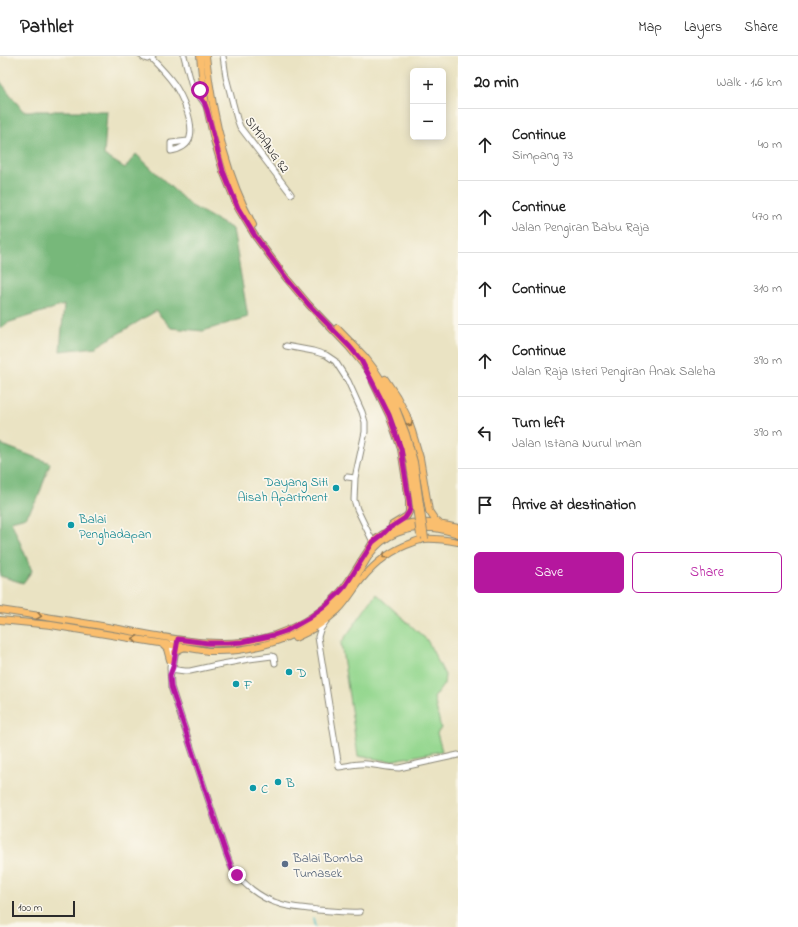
<!DOCTYPE html>
<html lang="en">
<head>
<meta charset="utf-8">
<style>
  body { margin:0; font-family:"Indie Flower",sans-serif; background:#f2f2f2; color:#222 }
  .controls { position:absolute; right:12px; top:12px; display:grid; overflow:hidden; border-radius:6px; box-shadow:0 2px 10px #0003 }
  .controls button { width:36px; height:36px; display:grid; place-items:center; padding:0; border:0; border-bottom:1px solid #e0e0e0; background:#fff; color:#222; font:20px sans-serif }
  .scale { position:absolute; left:12px; bottom:10px; width:63px; box-sizing:border-box; padding-left:4px; border:2px solid #2b2b2b; border-top:0; font-size:11px; line-height:14px; white-space:nowrap; color:#2b2b2b; -webkit-text-stroke:3px #fbf7ec; paint-order:stroke }
  .stop { position:absolute; width:12px; height:12px; margin:-9px; border:3px solid #b5179e; border-radius:50%; background:#fff }
  .stop.end { background:#b5179e; border-color:#fff; box-shadow:0 1px 4px #0008 }
  .list { margin:0; padding:0; list-style:none }
  h2 { display:flex; justify-content:space-between; align-items:center; height:52px; margin:0; padding:0 16px; font-size:17px }
  h2 small { font-size:13px; font-weight:400; color:#767676 }
  .list li { display:grid; grid-template-columns:26px 1fr auto; gap:12px; align-items:center; box-sizing:border-box; height:72px; padding:0 16px; border-top:1px solid #e0e0e0 }
  .list b { display:block; font-size:15px; white-space:nowrap }
  .list p { margin:0; font-size:13px; white-space:nowrap; color:#767676 }
  .list em { font-size:13px; font-style:normal; color:#767676 }
  .actions { display:flex; gap:8px; padding:12px 16px }
  .actions a { flex:1; padding:9px 0; border:1px solid #b5179e; border-radius:6px; text-align:center; font-size:14px; color:#b5179e }
  .actions .main { background:#b5179e; color:#fff }
  .icon { flex:none; width:22px; height:22px; fill:none; stroke:currentColor; stroke-width:2; stroke-linecap:round; stroke-linejoin:round }
  .map { position:relative; flex:none; width:458px; height:871px; overflow:hidden }
  header { display:flex; align-items:center; gap:24px; box-sizing:border-box; height:56px; padding:0 20px; background:#fff; border-bottom:1px solid #e0e0e0 }
  header strong { font-size:19px }
  nav { display:flex; gap:22px; margin-inline-start:auto; font-size:14px }
  main { display:flex }
  aside { flex:1; background:#fff }
  .map>svg:first-child { display:block }
  .green { fill:#94d78f; stroke:#60815d }
  .forest { fill:#77b87a; stroke:#517252 }
  .lines { fill:none; stroke-linecap:round; stroke-linejoin:round }
  .stream { stroke:#50bec8; stroke-width:1.5 }
  .minor-casing { stroke:#8a8777; stroke-width:7 }
  .major-casing { stroke:#8a8777; stroke-width:8 }
  .minor { stroke:#fff; stroke-width:5 }
  .major { stroke:#fabe6e; stroke-width:6 }
  .major-bridge-casing { stroke:#8a8777; stroke-width:8; stroke-linecap:butt }
  .major-bridge { stroke:#fabe6e; stroke-width:6 }
  .oneway { stroke:#92744c }
  .route { stroke:#b5179e; stroke-width:5 }
  .culture-dot { fill:#0f9aa8; stroke:#fbf7ec; stroke-width:1.5 }
  .service-dot { fill:#5c6f8a; stroke:#fbf7ec; stroke-width:1.5 }
  .labels { text-anchor:middle; stroke-width:3.5; stroke-linejoin:round; paint-order:stroke }
  .street-label { font-size:13px; fill:#2b2b2b; stroke:#fbf7ec }
  .culture-label { font-size:13px; fill:#0d838f; stroke:#fbf7ec; text-anchor:start }
  .service-label { font-size:13px; fill:#4e5e75; stroke:#fbf7ec; text-anchor:start }
</style>
</head>
<body>
<header>
<strong>Pathlet</strong>
<nav><a>Map</a><a>Layers</a><a>Share</a></nav>
</header>
<main>
<div class="map">
<svg width="458" height="871" viewBox="0 0 458 871">
  <rect width="100%" height="100%" fill="#fbf7ec"/>
  <filter id="ink" filterUnits="userSpaceOnUse"><feTurbulence type="fractalNoise" baseFrequency=".025" numOctaves="2"/><feDisplacementMap in="SourceGraphic" scale="8" xChannelSelector="R" yChannelSelector="G"/><feConvolveMatrix kernelMatrix="1 2 1 2 8 2 1 2 1" color-interpolation-filters="sRGB"/></filter>
  <filter id="wash" filterUnits="userSpaceOnUse"><feTurbulence type="fractalNoise" baseFrequency=".012" numOctaves="4" result="noise"/><feDisplacementMap in="SourceGraphic" scale="16" xChannelSelector="R" yChannelSelector="G"/><feGaussianBlur stdDeviation="0.9" result="paint"/><feColorMatrix in="noise" values="0 0 0 0 0 0 0 0 0 0 0 0 0 0 0 0 0 1.4 0 .05"/><feComposite in="paint" operator="in"/></filter>
  <g filter="url(#wash)">
    <rect width="100%" height="100%" fill="#eae3c3"/>
    <path class="green" d="M376,538L427,584L445,619L444,628L434,642L441,672L437,677L442,695L389,705L358,700L341,587Z"/>
    <path class="forest" d="M0,25L23,55H107L104,99L125,112L136,98L190,149L233,173L248,261L203,275L171,272L156,255L96,291L60,295L64,249L7,267L0,273Z
      M0,388L50,407L38,442L26,461L11,465L32,515L23,527L0,520Z"/>
    <g class="lines">
      <path class="stream" d="M313,863L315,871"/>
    </g>
  </g>
  <g filter="url(#ink)">
    <g class="lines">
      <g class="minor-casing">
        <path id="minor" d="M142,0L144,2L147,3L153,0
          M184,0L192,30L205,48
          M223,0L226,21L237,63L240,71L291,138
          M151,2C159,10 167,18 174,28C182,40 194,66 190,81C189,89 179,94 171,95V87L188,85
          M286,290L313,295L326,299L335,305L348,325L362,356L365,366V376L355,422L354,444L357,453L373,486
          M347,421L355,422
          M326,565L320,574L318,581L339,711C348,710 358,707 367,708C378,709 388,712 399,712L458,699
          M173,585L170,611L171,631L226,797C228,802 230,809 233,814C243,828 260,842 277,847C289,852 304,852 317,854C331,855 346,857 360,856
          M170,613L185,615H190L217,609L249,603L272,600L274,601L275,607
          M171,617L173,611L176,593"/>
      </g>
      <g class="major-casing">
        <path id="major" d="M200,0L204,38L214,84L223,115L238,152L255,180L287,223L309,249L349,291L372,319L386,340L392,353
          M206,0C212,56 226,119 253,169
          M337,272C346,282 356,291 365,301C378,317 388,334 396,352
          M385,323L397,341L406,358L412,375L420,402L429,455L435,464L439,467
          M373,326L389,359L401,393L409,444V456L407,460L392,469
          M0,554C40,560 80,566 119,573C170,582 224,596 275,579C300,570 325,555 342,534C351,523 358,509 367,496C369,493 371,489 373,486C377,482 383,478 388,475C410,462 434,466 458,472
          M0,564L51,569L208,595C218,595 228,595 238,594C275,589 310,575 336,548C350,534 359,515 370,498C384,478 408,470 431,472C440,472 449,475 458,478
          M295,582C311,575 325,566 338,554C347,545 353,534 361,524C375,507 391,494 412,487C416,485 420,484 424,483C436,482 447,484 458,486
          M162,588L167,593L170,604
          M175,596L180,593L185,591"/>
      </g>
      <use href="#minor" class="minor"/>
      <use href="#major" class="major"/>
      <g class="major-bridge-casing">
        <path id="major-bridge" d="M396,352L406,378L414,406L425,483
          M392,353L401,377L409,403L420,479"/>
      </g>
      <use href="#major-bridge" class="major-bridge"/>
    </g>
    <defs><path id="oneway-chevron" d="M-2-3.5L2.5 0L-2 3.5" fill="none" stroke-width="1.6" stroke-linecap="round" stroke-linejoin="round"/></defs>
    <g class="oneway">
      <use href="#oneway-chevron" transform="translate(410 368) rotate(68)"/>
      <use href="#oneway-chevron" transform="translate(385 500) rotate(143)"/>
      <use href="#oneway-chevron" transform="translate(39 560) rotate(9)"/>
      <use href="#oneway-chevron" transform="translate(135 583) rotate(-170)"/>
    </g>
  </g>
  <g class="lines" filter="url(#ink)">
    <path class="route" d="M200,34L197,36H196L204,46L207,54L223,115L238,152L255,180L287,223L309,249L350,291L361,304L380,341L389,359L401,393L409,444L410,453L409,456L405,462L388,473L382,479L373,486L346,529L337,539L324,551L309,562L286,575L274,579L242,586L228,587H208L178,583L173,611L170,619L171,631L226,797L232,813L237,819"/>
  </g>
  <g class="culture-dot">
    <circle cx="336" cy="432" r="4"/>
    <circle cx="71" cy="469" r="4"/>
    <circle cx="289" cy="616" r="4"/>
    <circle cx="236" cy="628" r="4"/>
    <circle cx="278" cy="726" r="4"/>
    <circle cx="253" cy="732" r="4"/>
  </g>
  <circle class="service-dot" cx="285" cy="808" r="4"/>
  <g class="labels">
    <g class="street-label">
      <text transform="translate(268 88) rotate(54)" y="5">SIMPANG 82</text>
    </g>
    <g class="culture-label">
      <text x="328" y="430" text-anchor="end">Dayang Siti<tspan x="328" dy="15">Aisah Apartment</tspan></text>
      <text x="79" y="467">Balai<tspan x="79" dy="15">Penghadapan</tspan></text>
      <text x="297" y="621">D</text>
      <text x="244" y="633">F</text>
      <text x="286" y="731">B</text>
      <text x="261" y="737">C</text>
    </g>
    <g class="service-label">
      <text x="293" y="806">Balai Bomba<tspan x="293" dy="15">Tumasek</tspan></text>
    </g>
  </g>
</svg>
<div class="controls">
<button>+</button>
<button>−</button>
</div>
<div class="scale">100 m</div>
<div class="stop" style="left:200px;top:34px"></div>
<div class="stop end" style="left:237px;top:819px"></div>
</div>
<aside>
<h2>20 min<small>Walk · 1.6 km</small></h2>
<ul class="list">
<li><svg class="icon" aria-label="ahead" viewBox="0 0 24 24"><path d="M12 20V5M6 11l6-6 6 6"/></svg><div><b>Continue</b><p>Simpang 73</p></div><em>40 m</em></li>
<li><svg class="icon" aria-label="ahead" viewBox="0 0 24 24"><path d="M12 20V5M6 11l6-6 6 6"/></svg><div><b>Continue</b><p>Jalan Pengiran Babu Raja</p></div><em>470 m</em></li>
<li><svg class="icon" aria-label="ahead" viewBox="0 0 24 24"><path d="M12 20V5M6 11l6-6 6 6"/></svg><div><b>Continue</b></div><em>310 m</em></li>
<li><svg class="icon" aria-label="ahead" viewBox="0 0 24 24"><path d="M12 20V5M6 11l6-6 6 6"/></svg><div><b>Continue</b><p>Jalan Raja Isteri Pengiran Anak Saleha</p></div><em>390 m</em></li>
<li><svg class="icon" aria-label="left" viewBox="0 0 24 24"><path d="M17 20v-9H6M10 6l-5 5 5 5"/></svg><div><b>Turn left</b><p>Jalan Istana Nurul Iman</p></div><em>390 m</em></li>
<li><svg class="icon" aria-label="arrive" viewBox="0 0 24 24"><path d="M6 21V4h12l-3 4 3 4H6"/></svg><div><b>Arrive at destination</b></div></li>
</ul>
<div class="actions"><a class="main">Save</a><a>Share</a></div>
</aside>
</main>
</body>
</html>
